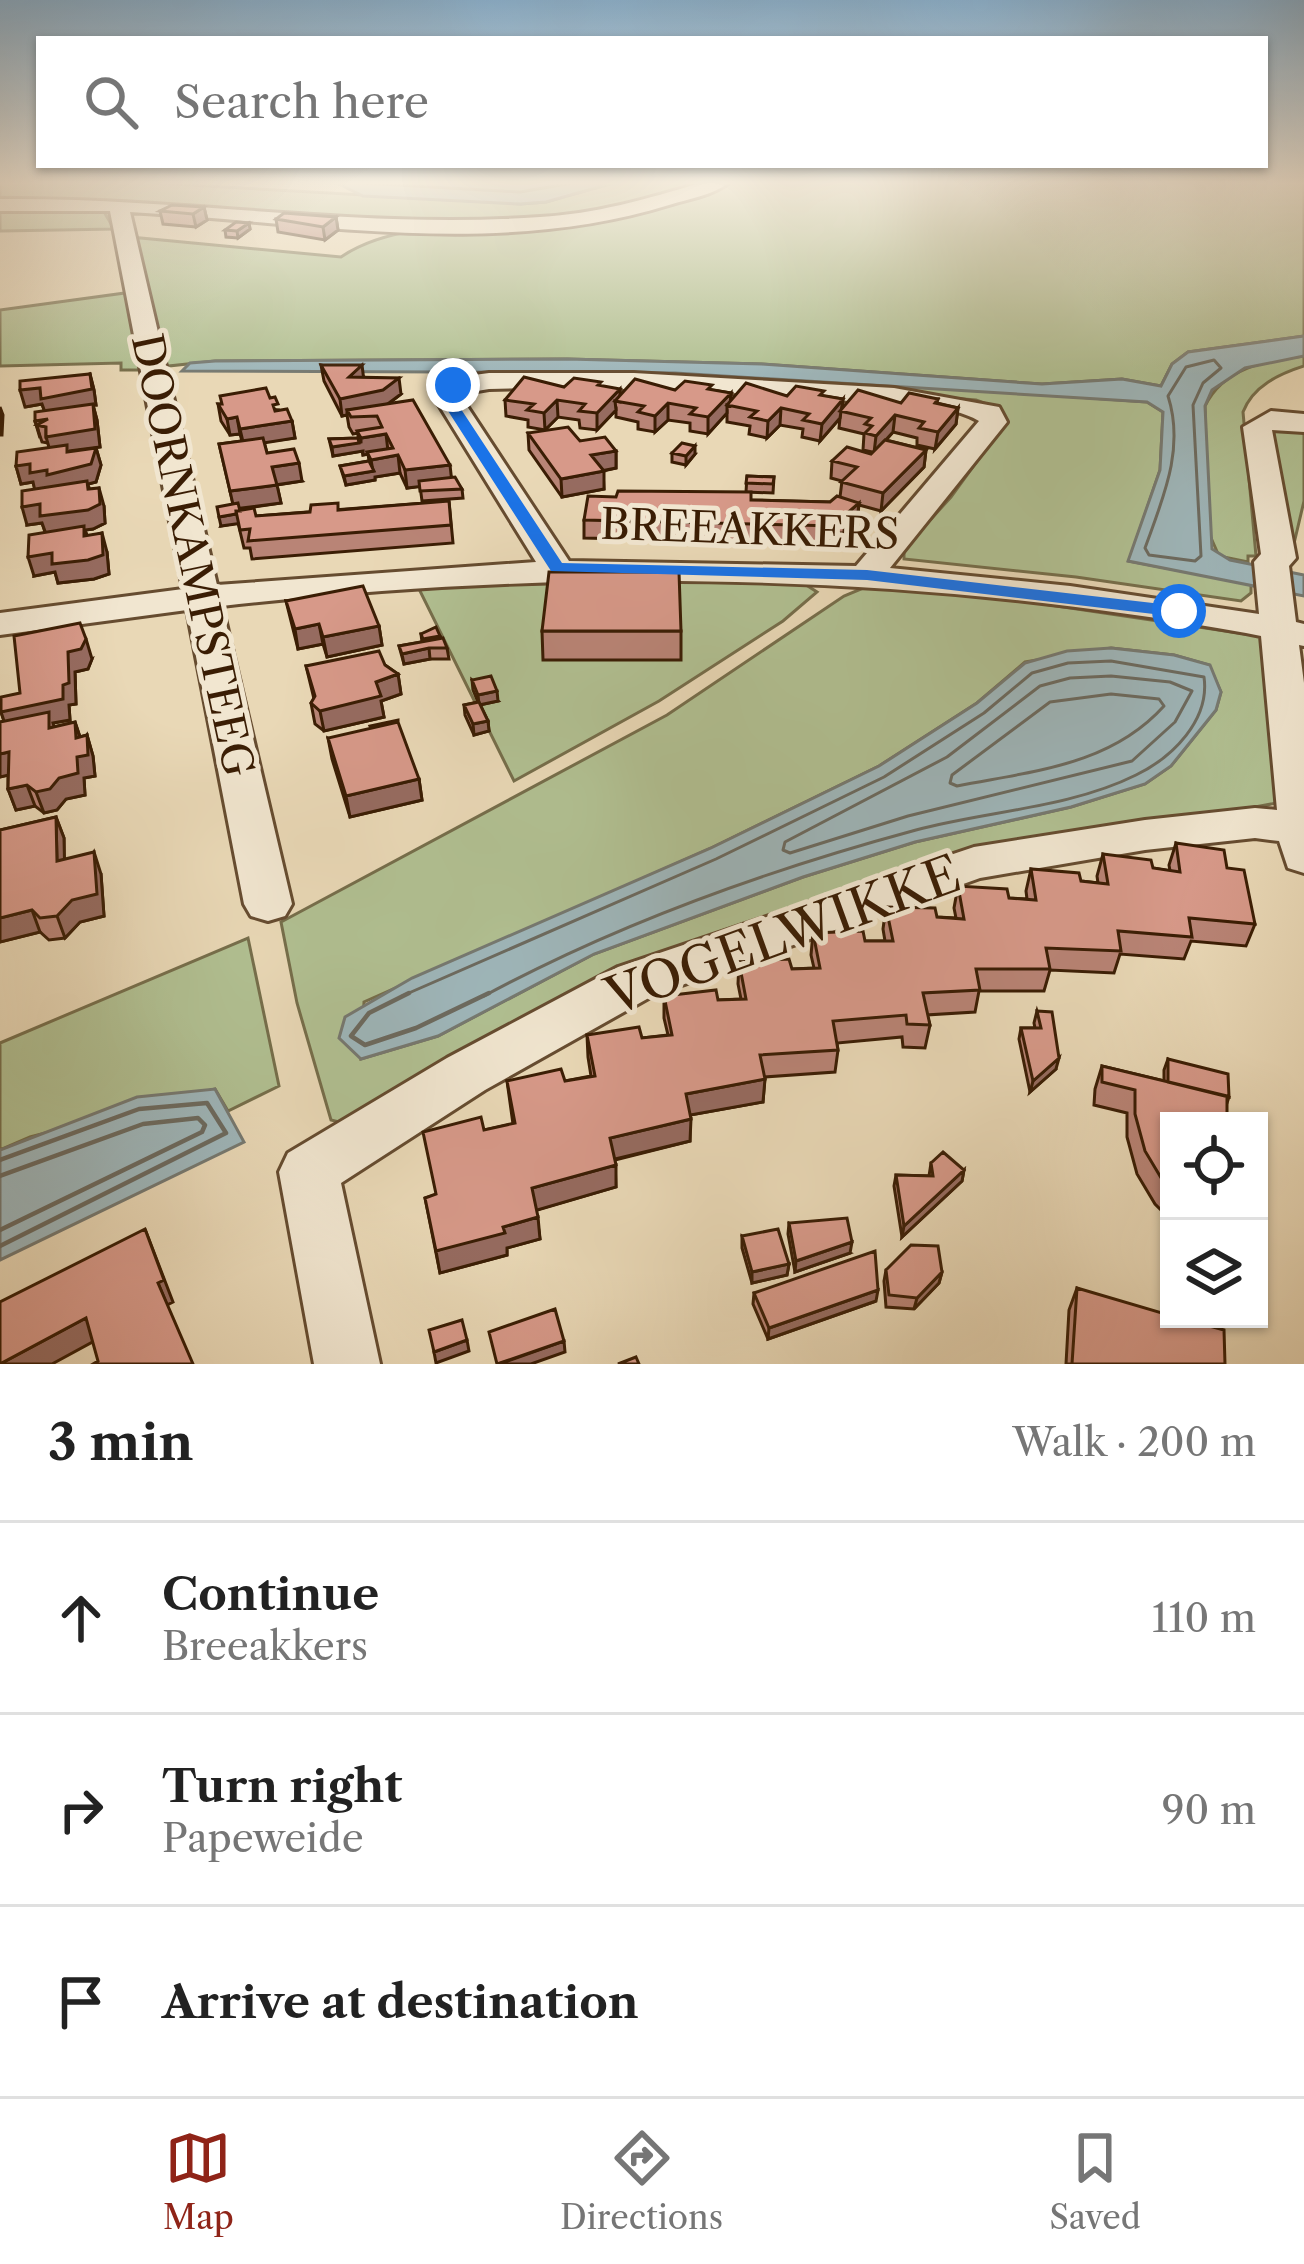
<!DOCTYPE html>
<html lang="en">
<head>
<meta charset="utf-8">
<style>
  body { margin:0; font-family:"Libre Caslon Text",serif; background:#f6f6f6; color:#222 }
  .controls { position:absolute; right:36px; bottom:36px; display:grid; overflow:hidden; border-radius:0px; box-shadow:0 3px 9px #0004 }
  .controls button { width:108px; height:108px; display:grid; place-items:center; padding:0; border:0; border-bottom:3px solid #e0e0e0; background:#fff; color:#222; font:60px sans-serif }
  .stop { position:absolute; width:36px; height:36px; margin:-27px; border:9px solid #1a73e8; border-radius:50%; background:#fff }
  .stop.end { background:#1a73e8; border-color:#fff; box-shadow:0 3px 12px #0008 }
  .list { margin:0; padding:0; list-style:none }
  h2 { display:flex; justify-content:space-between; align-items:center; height:156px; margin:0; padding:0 48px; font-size:51px }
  h2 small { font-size:39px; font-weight:400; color:#767676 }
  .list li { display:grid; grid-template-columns:78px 1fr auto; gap:36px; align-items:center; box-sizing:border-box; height:192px; padding:0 48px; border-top:3px solid #e0e0e0 }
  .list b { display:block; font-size:45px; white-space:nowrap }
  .list p { margin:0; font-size:39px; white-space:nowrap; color:#767676 }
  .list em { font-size:39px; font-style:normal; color:#767676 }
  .icon { flex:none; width:66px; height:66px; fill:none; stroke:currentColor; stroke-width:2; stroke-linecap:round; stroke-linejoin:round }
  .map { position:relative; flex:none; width:1304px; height:1364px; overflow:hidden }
  .search { position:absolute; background:#fff; box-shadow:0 3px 9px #0004; left:36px; right:36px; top:36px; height:132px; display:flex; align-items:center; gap:30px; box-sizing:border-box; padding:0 42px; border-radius:0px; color:#767676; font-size:45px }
  .sheet { height:732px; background:#fff }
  nav { display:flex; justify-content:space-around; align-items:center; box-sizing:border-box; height:168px; border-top:3px solid #e0e0e0; background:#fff; font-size:33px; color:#767676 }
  nav a { display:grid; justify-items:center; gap:6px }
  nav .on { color:#8f2418 }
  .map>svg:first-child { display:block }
  .green { fill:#b1c092; stroke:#766e4b; stroke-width:3; fill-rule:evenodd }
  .water { fill:#9eb6ba; stroke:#767971; stroke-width:3 }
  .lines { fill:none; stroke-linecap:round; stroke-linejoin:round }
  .shore-far1 { stroke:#6c6a5f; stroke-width:3 }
  .shore { stroke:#6c6a5f; stroke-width:4.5 }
  .minor-casing { stroke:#664c30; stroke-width:6 }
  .minor { fill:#f1e6d0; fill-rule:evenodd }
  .wall { fill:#b98476; stroke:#3a1d04; stroke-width:3 }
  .shaded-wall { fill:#966b60; stroke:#3a1d04; stroke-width:3 }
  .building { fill:#d79989; stroke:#3a1d04; stroke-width:3 }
  .route { fill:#1a73e8 }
  .labels { text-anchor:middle; stroke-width:10; stroke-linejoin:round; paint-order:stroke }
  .street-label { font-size:42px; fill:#3a1d04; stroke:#f1e6d0 }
  .near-street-label { font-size:51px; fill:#3a1d04; stroke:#f1e6d0 }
</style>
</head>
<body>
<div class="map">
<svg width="1304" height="1364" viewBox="0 0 1304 1364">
  <rect width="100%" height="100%" fill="#e9d8b6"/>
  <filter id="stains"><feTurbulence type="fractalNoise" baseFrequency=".00167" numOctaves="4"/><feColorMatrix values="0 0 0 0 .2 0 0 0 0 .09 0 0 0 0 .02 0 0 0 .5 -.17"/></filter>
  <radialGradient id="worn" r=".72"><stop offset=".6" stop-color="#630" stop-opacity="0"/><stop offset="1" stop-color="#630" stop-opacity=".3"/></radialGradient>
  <path class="green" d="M0,183H154L521,204L546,202L613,183H709C484,263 234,203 0,197Z
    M732,183H1304V336L1188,352L1172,364L1161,386L1122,379L1042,384L762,364L567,359L215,361L159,367L130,237L341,257C407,213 503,233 579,223C632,216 682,202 732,183Z
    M0,208L103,210L114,229L0,231Z
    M125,293L142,370H121V363L0,366V310Z
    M1304,356V366C1279,374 1253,386 1243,412L1256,556H1248V562L1219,556L1208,531L1205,406C1224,367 1265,361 1304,356Z
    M433,370L775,376L1147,402L1163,412L1160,470L1129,561L1251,584V593L1241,601L1076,577L904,559V549L951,497L1007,420L998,408L976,400L826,388L441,386Z
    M1271,426L1304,427V501L1292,552Z
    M558,580L803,583L817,592L783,621L659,701L514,781L417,585Z
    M868,586L1009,599L1259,636L1268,644L1282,802L890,875L754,922L355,1126L331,1120L297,1003L281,922L667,715L844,596ZM1111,648L1174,655L1209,665L1221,692L1216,710L1171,766L1145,784L1071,807L915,842L803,877L594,954L438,1036L361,1059L364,1002L711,848L879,766L977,703L1025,662Z
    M248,938L279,1086L228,1111L215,1089L30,1137L0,1150V1043Z"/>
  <path class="water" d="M337,183H613L546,202L520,204L363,196Z
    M1304,336V356L1245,368L1212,390L1205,406L1212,549L1230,560L1304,575V596L1128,561L1160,470L1163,412L1147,402L675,373L182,371L190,363L215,361L567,359L762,364L1042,384L1122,379L1161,386L1172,364L1188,352Z
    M1111,648L1174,655L1210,665L1221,692L1216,710L1171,766L1145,784L1071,807L915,842L803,877L594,954L438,1036L361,1059L339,1038L345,1017L412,978L711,848L879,766L977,703L1025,663L1067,651Z
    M215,1089L244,1142L0,1260V1150L137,1097Z"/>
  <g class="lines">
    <path class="shore-far1" d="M362,183L520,192L573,183
      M1214,360L1221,368L1203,383L1193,405L1201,556L1195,561L1149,555L1145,548C1163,498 1185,449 1168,396L1186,367Z
      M1111,676L1170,682L1192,691L1175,722L1132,761L908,816L790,853L783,850L785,842L947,757L1040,686L1070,678Z
      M1111,694L1159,699L1164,706C1110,766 1032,771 957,786L950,783L952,775L1050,702Z
      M402,996L716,859L884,777L984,713L1032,673L1068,663L1111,661L1204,677C1210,720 1173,757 1136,775C1070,808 987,811 916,830C768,870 619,923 484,996"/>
    <path class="shore" d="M409,993L369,1013L351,1036L365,1045L416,1028L489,993
      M0,1160L139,1109L207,1103L226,1133L0,1246
      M0,1176L143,1124L198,1118L205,1125L202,1132L0,1230"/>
    <g class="minor-casing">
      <path id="minor" d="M700,183H728C713,195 688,199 669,205C495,259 308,222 130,212L217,585L536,562L431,392L444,379L489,373H634L894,388L999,407L1007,422L890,568L1070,586L1259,614L1254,562L1261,554L1243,427L1271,411L1304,414V432L1272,430L1296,558L1289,566L1296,622L1304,624V646L1299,645L1304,683V873L1288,868L1279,841L1255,838L1145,850L980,878L654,995L485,1090L341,1183L380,1364H314L279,1172L288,1153L447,1058L618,967L974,847L1145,820L1255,808L1277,810L1261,636L1246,633C909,572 563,567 222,606L292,904L285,916L268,921L251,916L244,904L187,610L0,635V613L183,589L110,211H0V199C180,197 360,230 540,217C595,214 647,199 700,183ZM489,389C613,386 737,391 861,402C896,405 949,403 979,421L856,566L569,561L459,394Z"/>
    </g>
    <use href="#minor" class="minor"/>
  </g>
  <path class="wall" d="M204,207L207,220L196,227L163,224L160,211Z
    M336,217L338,230L325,240L278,232L276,219Z
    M249,223L250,229L238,238L226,237L225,230Z
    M321,365L364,377L401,394L388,404L462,489L463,498L422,501L420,486L407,488L400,473L375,477V480L346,485L340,466L369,461L368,454L363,455L362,451L333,456L329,439L358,438V433L353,434L349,427L347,415L342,416L324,381Z
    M90,374L94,390L96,405H93L97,420L100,447L69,451L96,448L101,465L96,482L88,484L89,489L104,506L105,523L93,529L85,530L87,535L107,552L109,574L94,579L58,583L55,572L34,576L45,532L42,523L27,525L35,489L33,482L21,484L16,466L49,448L48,443L42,442L35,421L44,410L42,404L25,407Z
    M601,386L620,396L675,390H712L731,393V401L787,396H823L843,399L842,409L938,399L937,403L958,408L956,424L935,449L917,445V438L893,432L886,440L926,450L924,467L881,511L859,505L857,521L844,533H836L835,544L584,538V520L751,500L830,502L840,497L842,481L831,478L832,461L872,452L863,450L864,434L839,428L840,418L820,441L802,437L803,429L780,425L767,438L749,434L750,426L727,422V413L708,434L690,431V423L668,420L655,432L638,429V422L616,417V410L597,430L580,428L579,420L558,417L545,430L528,427V420L506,416L505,400L564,387Z
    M218,404L279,410L292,421L295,438L264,442L267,453L302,481L277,485L281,503L240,509V511L256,516L449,501L453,543L252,559L250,548H244L238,523L221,526L233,504L219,444L242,441L240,434L230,435L221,421Z
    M528,433L580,441L616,451V468L603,471L604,489L562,497L529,450Z
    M672,453L695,454L686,465L672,462Z
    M747,476L774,477L773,493L746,492Z
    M286,601L379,626L382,645L327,657L323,644L298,649Z
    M542,631H681V660H543Z
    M421,634L440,636L447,648L449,659H430L404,664L399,646L422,642Z
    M92,659L88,669L75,672L76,704L69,705L70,720L53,723L54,727L75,722L80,737L87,735L93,756L95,776L84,778L85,795L66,799L57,810L44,813L35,806L16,810L8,789V775L0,777V722L4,721L1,712L20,693Z
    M385,665L398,674L401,694L381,701L384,717L324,731L315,724L311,703L314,699L306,666Z
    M472,680L498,701L480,705L488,721L489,731L474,735L465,715L464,705L478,702L473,690Z
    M328,738L419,779L422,800L350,817L332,759Z
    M56,817L64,838V860L101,874L104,916L80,922L65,938L49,940L40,932L0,942V830Z
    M1176,843L1227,868L1255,924L1246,946L1191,941L1184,959L1120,954L1114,973L1050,970L1044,991H979L975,1012L927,1015L930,1025L925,1048L903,1047L902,1037L837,1043L838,1050L835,1072L765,1077L763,1102L690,1115V1141L615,1160L616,1187L536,1210L540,1239L507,1248V1255L440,1273L425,1198L435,1195L484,1130L513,1124L507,1081H565L591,1076L588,1057L587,1035L642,1038L668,1035L664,1018V996L718,1000L741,999L738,984L739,962L792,969L814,968L811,955L813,933L865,941H885L883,929L886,907L937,917L956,918L954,908L958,886L1009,898L1027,899L1026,891L1031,869L1081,881L1098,883L1097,876L1103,854L1153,868L1170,871L1169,865Z
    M1037,1011L1056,1069L1030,1092L1019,1039L1021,1028H1035L1034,1023Z
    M1168,1059L1229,1097L1227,1103L1169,1121V1218L1155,1204L1137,1174L1127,1137V1113L1094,1105L1095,1089L1102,1066L1164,1081V1070Z
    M931,1163L964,1170L962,1181L902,1237L894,1186L896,1175L929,1176Z
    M1259,1184L1266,1270L1259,1284Z
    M789,1223L850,1253L795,1272L788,1234Z
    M742,1236L789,1264L787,1275L752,1283L742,1248Z
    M886,1270L942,1272L939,1283L914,1309L886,1307L884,1281Z
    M1077,1288L1225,1364H1066L1069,1310Z
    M754,1293L876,1301L768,1339L753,1304Z"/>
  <path class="shaded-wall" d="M204,207L207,220L196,227L193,214Z
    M336,217L338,230L325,240L323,227Z
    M249,223L250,229L238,238L237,231Z
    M362,365L364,381L349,377Z
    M90,374L94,390L96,405H93L97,420L100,447L69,451L96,448L101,465L96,482L88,484L92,499L35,491L33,482L21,484L16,466L51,454L46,437V427L37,425L40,438L35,421L46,415L42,404L25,407L20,390Z
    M399,378L401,394L385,406L347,410V415L342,416L340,399Z
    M620,389V402L615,401L616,410L597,430V413Z
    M731,393L730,406L727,405V413L708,434V417Z
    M843,399L840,418L820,441L822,424Z
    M557,400L558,417L545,430L544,413Z
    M668,403V420L655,432V416Z
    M0,407L3,415L2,435H0Z
    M781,408L780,425L767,438L768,421Z
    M958,408L956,424L935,449L938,432Z
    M895,415L893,432L874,453L876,436Z
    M237,417L240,434L230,435L227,419Z
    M292,421L295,438L244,446L240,429Z
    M386,434L388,451L363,455V451L333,456L332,447L361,442V438Z
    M695,446V454L686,465V456Z
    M926,450L924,467L881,511L883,493Z
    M616,451V468L591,473V455Z
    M398,455L400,473L375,477V480L346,485L344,476L373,471L371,460Z
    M299,463L302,481L275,485L272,467Z
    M450,465L452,483L407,488L405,470Z
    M604,471V489L562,497L561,479Z
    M277,485L281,503L234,509L230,491Z
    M99,488L104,506L105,523L93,529L85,530L89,544L46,534L42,523L27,525L22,507Z
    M859,503L857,521L844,533L845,515Z
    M241,513L243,523L221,526L219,517Z
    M102,533L107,552L109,574L94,579L58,583L55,572L34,576L28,557Z
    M319,624L323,644L298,649L295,629Z
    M379,626L382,645L327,657L323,637Z
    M86,639L92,659L88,669L75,672L76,704L69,705L70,720L53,723L56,733H8L1,712L63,685L68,652Z
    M429,648L430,659L404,664L402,654Z
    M398,674L401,694L381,701L384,717L324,731L320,711L376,682Z
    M497,691L498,701L479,705L478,695Z
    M488,721L489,731L474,735L473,724Z
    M75,722L82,743L87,735L93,756L95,776L84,778L85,795L66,799L57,810L44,813L36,792L76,738Z
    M9,752L17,773L0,777V754Z
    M419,779L422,800L350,817L346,796Z
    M27,785L35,806L16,810L8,789Z
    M56,817L64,838L65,883L57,861Z
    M94,852L101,874L104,916L80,922L65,938L57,916Z
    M32,910L40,932L0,942V918Z
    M1059,1058L1056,1069L1030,1092L1033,1081Z
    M765,1079L763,1102L685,1116L686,1094Z
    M691,1119L690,1141L611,1160L610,1138Z
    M616,1165V1187L534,1211L532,1188Z
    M964,1170L962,1181L902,1237L904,1226Z
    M538,1217L540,1239L507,1248V1255L440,1273L436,1251L503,1227Z
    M145,1229L173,1302L167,1305L158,1283Z
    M852,1242L850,1253L795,1272L796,1261Z
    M789,1264L787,1275L752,1283V1272Z
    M942,1272L939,1283L914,1309L917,1298Z
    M878,1290L876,1301L768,1339L769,1328Z
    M86,1318L96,1340L52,1364H0Z
    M467,1340L469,1351L436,1363L434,1352Z
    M564,1341L565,1352L531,1364H499Z"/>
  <path class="building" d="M172,205L204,207L193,214L160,211Z
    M284,213L336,217L323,227L276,219Z
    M236,222L249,223L237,231L225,230Z
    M321,365H362L349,377L399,378L383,390L340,399Z
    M90,374L92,389L41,399L40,388L20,390V381Z
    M524,377L564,387L574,378L601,382L598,385L620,389L597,413L579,411L585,404L557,400L544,413L527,410L534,404L505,400Z
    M635,379L675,390L685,381L712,385L708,389L731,393L708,417L690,414L696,408L668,403L655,416L638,412L644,406L615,401Z
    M746,383L787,396L796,386L824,391L820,395L843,399L822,424L803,420L809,414L781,408L768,421L750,417L757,411L727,405Z
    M266,388L270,398L275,397L278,404L273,405L275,411L287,409L292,421L240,429L237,417L227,419L218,404H222L220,396Z
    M858,390L901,403L909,393L938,399L935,403L958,408L938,432L919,428L924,422L895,415L876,436L865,433L872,426L865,424L871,418L840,411Z
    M413,400L450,465L405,470L398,455L371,460L367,452L393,448L386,434L361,438L357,431L382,427L377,416L351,417L347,410Z
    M93,404L95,429L46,437V427L37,425L48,419L35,421V412Z
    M568,427L580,441L605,437L616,451L591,455L604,471L561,479L528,433Z
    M263,438L267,453L294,449L299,463L272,467L277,485L230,491L219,444Z
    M358,438L359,443L332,447L329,439Z
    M885,440L926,450L883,493L841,482L857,467L832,461L847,447L871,454Z
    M682,443L695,446L686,456L672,453Z
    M67,445V452L96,448L91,464L47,475V470L30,473V464L16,466L17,452Z
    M369,461L374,471L344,476L340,466Z
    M747,476L774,477L773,484L746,483Z
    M455,477L462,489L420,491L419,481Z
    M87,481L88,489L99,488L100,504L88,510L40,516V504L22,507V491Z
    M618,491L751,492V500L830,502L837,496L859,503L845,515H835L837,526L584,520L588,496L616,497Z
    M449,501L451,525L248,541L250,529L240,530L236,511L254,508L256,516L310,512L311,505L338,503V510Z
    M238,503L240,511H236V514L219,517L217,507Z
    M84,526V536L102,533L103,555L88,560L52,564V553L28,557L29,535Z
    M549,572H679L681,631H542Z
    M363,586L379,626L323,637L319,624L295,629L286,601Z
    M80,623L86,639L81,649L68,652L69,683L63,685V699L1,712V697L20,693L14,636Z
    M436,627L440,636L423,639L421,634Z
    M443,638L447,648H429L402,654L399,646Z
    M379,651L385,665L398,674L376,682L381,696L320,711L311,703L315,696L306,666Z
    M491,676L497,691L478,695L472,680Z
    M479,702L488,721L473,724L464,705Z
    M49,712V728L75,722L76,738L87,735L88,755L77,757L78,773L59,778L50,789L36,792L27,785L8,789L9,752L0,754V722Z
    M398,720V722L371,728L370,726Z
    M398,722L419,779L346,796L328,738Z
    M56,817L57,861L94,852L97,894L72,900L57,916L40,918L32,910L0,918V830Z
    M1176,843L1224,850L1227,868L1244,870L1255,924L1189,918L1192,937L1118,931L1121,951L1046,948L1050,969H976L980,990L923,993L930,1025L907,1024L906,1015L833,1021L838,1050L760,1055L765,1079L686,1094L691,1119L610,1138L616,1165L532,1188L538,1217L503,1227L505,1233L436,1251L425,1198L436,1194L423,1132L481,1117L484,1130L515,1123L507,1081L561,1069L565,1081L595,1076L587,1035L639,1027L642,1038L672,1035L664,996L716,990L718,1000L746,999L739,962L789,959L792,969L820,968L813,933L863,931L865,941H893L886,907L935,908L937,917L964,919L958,886L1007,889L1009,898L1036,900L1031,869L1079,873L1081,881L1108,884L1103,854L1151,860L1153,868L1180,872Z
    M1037,1011L1052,1012L1059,1058L1033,1081L1021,1028H1041Z
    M1168,1059L1228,1074L1229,1097L1168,1082Z
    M1102,1066L1227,1096V1121H1169V1187L1163,1181L1145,1151L1135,1114V1090L1102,1082Z
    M943,1152L964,1170L904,1226L896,1175L933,1176L931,1163Z
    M1259,1184H1261L1266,1270L1259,1268Z
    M847,1218L852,1242L796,1261L789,1223Z
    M145,1229L164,1280L158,1283L193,1364H93L98,1361L86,1318L0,1364V1302Z
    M778,1229L789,1264L752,1272L742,1236Z
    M911,1245L938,1246L942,1272L917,1298L889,1295L886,1270Z
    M875,1251L878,1290L769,1328L754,1293Z
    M1077,1288L1169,1315V1319H1184L1224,1330L1225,1364H1072Z
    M555,1309L564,1341L497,1364L489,1332Z
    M462,1320L467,1340L434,1352L429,1330Z
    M636,1357L639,1364H618Z"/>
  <linearGradient id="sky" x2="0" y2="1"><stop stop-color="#8ab5d6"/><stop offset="0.49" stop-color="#f5edde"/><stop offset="1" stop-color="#f5edde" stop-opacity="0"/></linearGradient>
  <rect width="1304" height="374" fill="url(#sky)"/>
  <path class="route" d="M448,382L459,385L453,393L455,400L562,563L867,570L1179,606L1188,611L1179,617L867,580L551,571L441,400L439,392Z"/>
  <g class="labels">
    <g class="street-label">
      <text transform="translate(750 529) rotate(2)" y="15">BREEAKKERS</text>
      <text transform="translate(193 555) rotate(78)" y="15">DOORNKAMPSTEEG</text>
    </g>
    <g class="near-street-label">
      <text transform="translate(783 935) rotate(-20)" y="18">VOGELWIKKE</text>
    </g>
  </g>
  <rect width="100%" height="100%" filter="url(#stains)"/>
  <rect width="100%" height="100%" fill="url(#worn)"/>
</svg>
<div class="controls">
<button><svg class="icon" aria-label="locate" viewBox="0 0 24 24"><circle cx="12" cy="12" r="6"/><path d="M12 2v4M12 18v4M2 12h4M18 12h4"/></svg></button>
<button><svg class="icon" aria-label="layers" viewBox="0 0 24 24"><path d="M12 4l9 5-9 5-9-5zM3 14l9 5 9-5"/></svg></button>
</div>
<div class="stop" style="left:1179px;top:611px"></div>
<div class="stop end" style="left:453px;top:385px"></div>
<div class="search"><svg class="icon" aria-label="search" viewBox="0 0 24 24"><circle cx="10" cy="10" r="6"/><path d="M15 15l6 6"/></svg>Search here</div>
</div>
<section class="sheet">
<h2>3 min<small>Walk · 200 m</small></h2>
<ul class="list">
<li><svg class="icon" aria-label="ahead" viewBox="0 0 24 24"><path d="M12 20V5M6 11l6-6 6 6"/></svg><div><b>Continue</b><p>Breeakkers</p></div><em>110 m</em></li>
<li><svg class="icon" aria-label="right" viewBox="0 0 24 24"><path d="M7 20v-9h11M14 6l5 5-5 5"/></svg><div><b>Turn right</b><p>Papeweide</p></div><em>90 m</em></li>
<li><svg class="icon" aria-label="arrive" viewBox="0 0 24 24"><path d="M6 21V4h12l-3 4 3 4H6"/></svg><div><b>Arrive at destination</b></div></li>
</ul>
</section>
<nav>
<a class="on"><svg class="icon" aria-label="map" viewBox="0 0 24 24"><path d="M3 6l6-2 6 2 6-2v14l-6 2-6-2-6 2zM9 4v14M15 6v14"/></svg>Map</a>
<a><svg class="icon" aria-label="directions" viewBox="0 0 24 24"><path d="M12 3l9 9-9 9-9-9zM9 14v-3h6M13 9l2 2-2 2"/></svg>Directions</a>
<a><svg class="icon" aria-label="saved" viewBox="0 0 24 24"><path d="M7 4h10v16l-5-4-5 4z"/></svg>Saved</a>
</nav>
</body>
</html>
